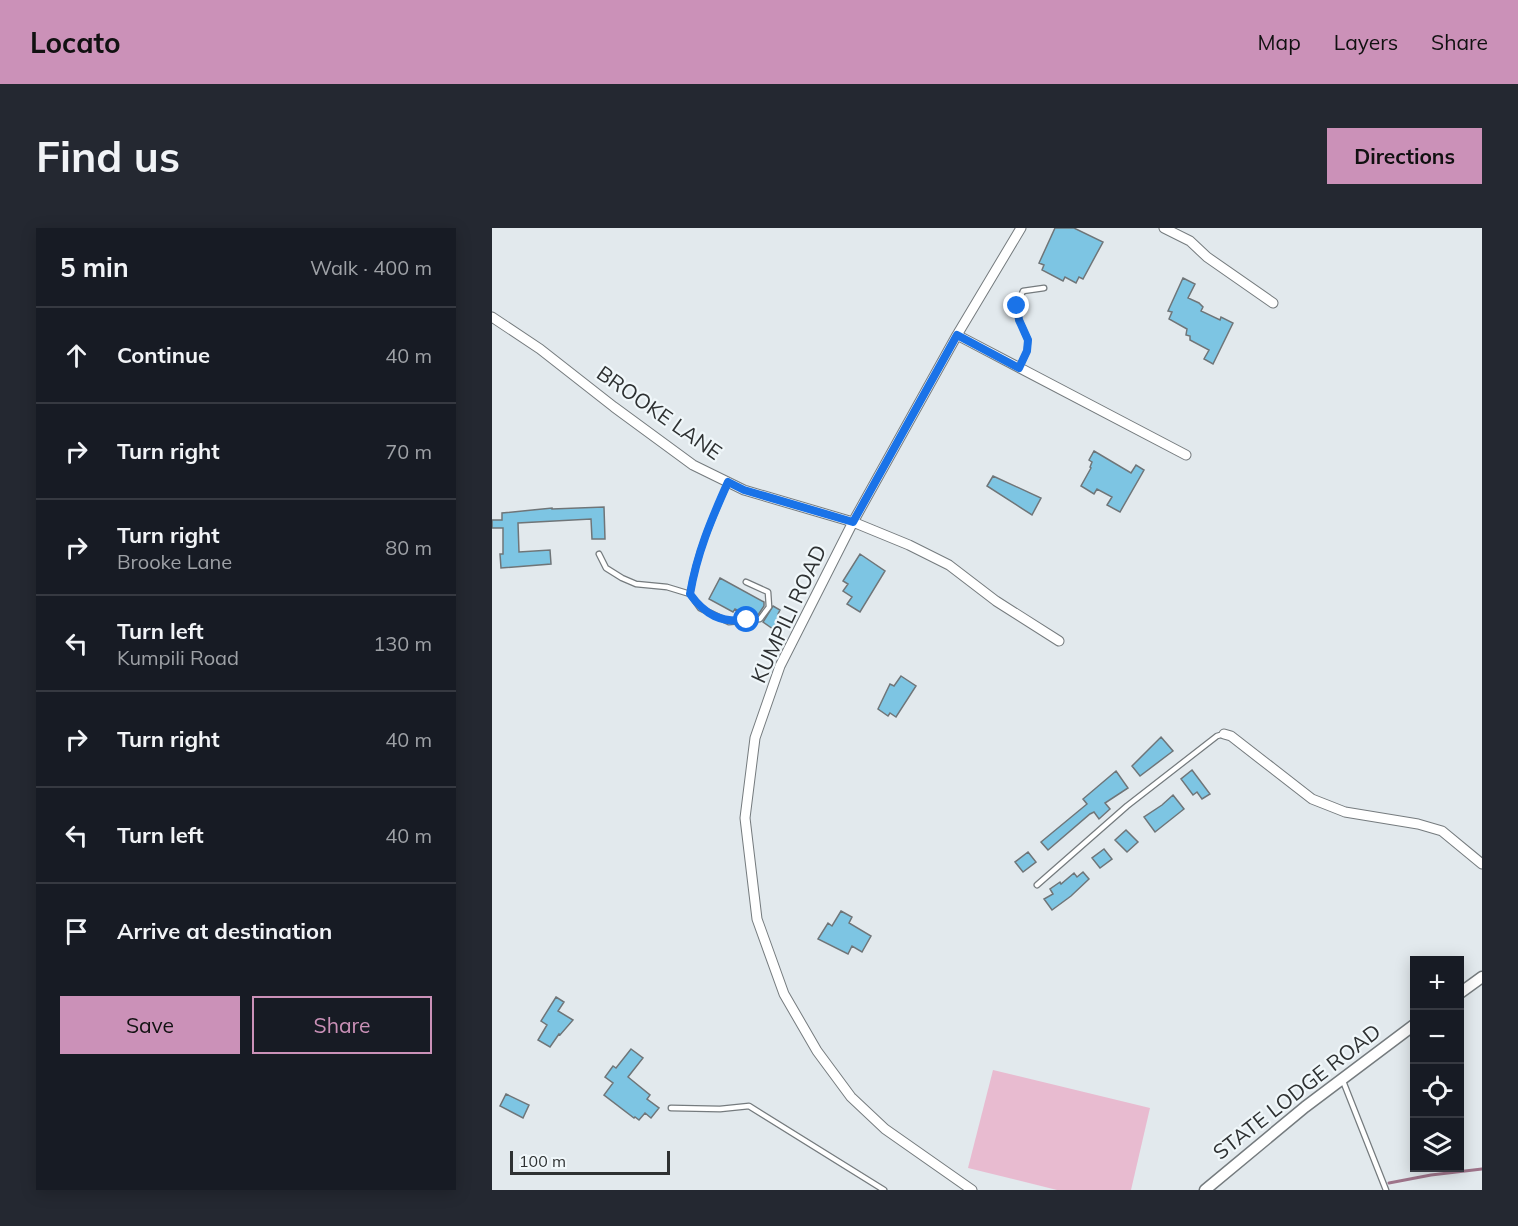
<!DOCTYPE html>
<html lang="en">
<head>
<meta charset="utf-8">
<style>
  body { margin:0; font-family:Mulish,sans-serif; background:#242831; color:#f1f3f6 }
  .controls { position:absolute; right:18px; bottom:18px; display:grid; overflow:hidden; border-radius:0px; box-shadow:0 3px 15px #0003 }
  .controls button { width:54px; height:54px; display:grid; place-items:center; padding:0; border:0; border-bottom:2px solid #363941; background:#171b24; color:#f1f3f6; font:30px sans-serif }
  .scale { position:absolute; left:18px; bottom:15px; width:160px; box-sizing:border-box; padding-left:6px; border:3px solid #2e3132; border-top:0; font-size:16px; line-height:21px; white-space:nowrap; color:#2e3132; -webkit-text-stroke:4px #f0f7fa; paint-order:stroke }
  .stop { position:absolute; width:18px; height:18px; margin:-14px; border:4px solid #1a73e8; border-radius:50%; background:#fff }
  .stop.end { background:#1a73e8; border-color:#fff; box-shadow:0 2px 6px #0008 }
  .list { margin:0; padding:0; list-style:none }
  h2 { display:flex; justify-content:space-between; align-items:center; height:78px; margin:0; padding:0 24px; font-size:26px }
  h2 small { font-size:20px; font-weight:400; color:#9ea1a6 }
  .list li { display:grid; grid-template-columns:39px 1fr auto; gap:18px; align-items:center; box-sizing:border-box; height:96px; padding:0 24px; border-top:2px solid #363941 }
  .list b { display:block; font-size:22px; white-space:nowrap }
  .list p { margin:0; font-size:20px; white-space:nowrap; color:#9ea1a6 }
  .list em { font-size:20px; font-style:normal; color:#9ea1a6 }
  .actions { display:flex; gap:12px; padding:18px 24px }
  .actions a { flex:1; padding:14px 0; border:2px solid #cb91b8; border-radius:0px; text-align:center; font-size:21px; color:#cb91b8 }
  .actions .main { background:#cb91b8; color:#111 }
  .icon { flex:none; width:33px; height:33px; fill:none; stroke:currentColor; stroke-width:2; stroke-linecap:round; stroke-linejoin:round }
  .map { position:relative; flex:none; width:990px; height:962px; overflow:hidden; border-radius:0px }
  header { display:flex; align-items:center; gap:36px; box-sizing:border-box; height:84px; padding:0 30px; background:#cb91b8; color:#111 }
  header strong { font-size:28px }
  nav { display:flex; gap:33px; margin-inline-start:auto; font-size:21px }
  .intro { display:flex; align-items:center; justify-content:space-between; box-sizing:border-box; height:144px; padding:0 36px }
  h1 { margin:0; font-size:42px }
  .button { padding:15px 27px; border-radius:0px; background:#cb91b8; color:#111; font-size:21px; font-weight:700 }
  main { display:flex; gap:36px; padding:0 36px }
  aside { flex:1; background:#171b24; border-radius:0px; box-shadow:0 3px 15px #0003 }
  .map>svg:first-child { display:block }
  .green { fill:#e8bbd0 }
  .lines { fill:none; stroke-linecap:round; stroke-linejoin:round }
  .stream { stroke:#9e748a; stroke-width:3 }
  .building { fill:#7dc5e3; stroke:#6f7578; stroke-width:1.5 }
  .service-casing { stroke:#757b7e; stroke-width:7 }
  .minor-casing { stroke:#757b7e; stroke-width:11 }
  .tertiary-casing { stroke:#757b7e; stroke-width:13 }
  .service { stroke:#fff; stroke-width:4.5 }
  .minor { stroke:#fff; stroke-width:9 }
  .tertiary { stroke:#fff; stroke-width:10 }
  .route { stroke:#1a73e8; stroke-width:8 }
  .labels { text-anchor:middle; stroke-width:4.5; stroke-linejoin:round; paint-order:stroke }
  .street-label { font-size:21px; fill:#2e3132; stroke:#f0f7fa }
</style>
</head>
<body>
<header>
<strong>Locato</strong>
<nav><a>Map</a><a>Layers</a><a>Share</a></nav>
</header>
<div class="intro"><h1>Find us</h1><a class="button">Directions</a></div>
<main>
<aside>
<h2>5 min<small>Walk · 400 m</small></h2>
<ul class="list">
<li><svg class="icon" aria-label="ahead" viewBox="0 0 24 24"><path d="M12 20V5M6 11l6-6 6 6"/></svg><div><b>Continue</b></div><em>40 m</em></li>
<li><svg class="icon" aria-label="right" viewBox="0 0 24 24"><path d="M7 20v-9h11M14 6l5 5-5 5"/></svg><div><b>Turn right</b></div><em>70 m</em></li>
<li><svg class="icon" aria-label="right" viewBox="0 0 24 24"><path d="M7 20v-9h11M14 6l5 5-5 5"/></svg><div><b>Turn right</b><p>Brooke Lane</p></div><em>80 m</em></li>
<li><svg class="icon" aria-label="left" viewBox="0 0 24 24"><path d="M17 20v-9H6M10 6l-5 5 5 5"/></svg><div><b>Turn left</b><p>Kumpili Road</p></div><em>130 m</em></li>
<li><svg class="icon" aria-label="right" viewBox="0 0 24 24"><path d="M7 20v-9h11M14 6l5 5-5 5"/></svg><div><b>Turn right</b></div><em>40 m</em></li>
<li><svg class="icon" aria-label="left" viewBox="0 0 24 24"><path d="M17 20v-9H6M10 6l-5 5 5 5"/></svg><div><b>Turn left</b></div><em>40 m</em></li>
<li><svg class="icon" aria-label="arrive" viewBox="0 0 24 24"><path d="M6 21V4h12l-3 4 3 4H6"/></svg><div><b>Arrive at destination</b></div></li>
</ul>
<div class="actions"><a class="main">Save</a><a>Share</a></div>
</aside>
<div class="map">
<svg width="990" height="962" viewBox="0 0 990 962">
  <rect width="100%" height="100%" fill="#e2e9ed"/>
  <path class="green" d="M501,842L658,880L639,962H565L476,940Z"/>
  <g class="lines">
    <path class="stream" d="M897,955L939,947L990,941"/>
  </g>
  <path class="building" d="M563,0H582L611,14L591,51L587,49L584,55L573,49L571,53L550,42L552,37L547,35Z
    M691,50L703,56L696,70L707,75L711,79L709,83L728,92L729,89L741,95L721,136L712,131L717,122L698,112V108L694,107L695,101L677,91L680,84L676,83Z
    M602,223L639,245L644,237L652,242L628,284L615,277L620,269L605,261L602,266L589,258L599,240L598,239L600,234L597,232Z
    M501,248L549,270L540,287L495,258Z
    M112,279L113,311H100L99,291L26,295L27,324L58,322L59,336L9,340L8,326H11V300H0V292H10V285L60,280V281Z
    M368,326L393,343L368,384L355,376L360,369L351,363L356,356L351,353Z
    M228,350L272,374V378L266,387L257,388L243,381L241,384L217,371Z
    M281,378L288,382L286,386L289,388L281,401L271,394Z
    M409,448L424,458L404,489L398,485L396,488L386,481L398,456L402,458Z
    M669,509L681,523L648,548L640,538Z
    M700,542L718,566L710,571L705,564L701,567L689,551Z
    M624,543L636,560L613,575L618,581L607,591L602,584L598,586L556,622L549,614L595,576L591,571Z
    M681,567L692,581L663,604L652,589L670,577Z
    M634,602L646,614L635,624L623,612Z
    M612,621L620,631L608,640L600,630Z
    M536,624L544,634L531,644L523,634Z
    M591,644L597,651L579,668L560,682L552,671L561,666L558,661L568,654L569,656L582,645L585,649Z
    M349,683L360,689L357,695L379,708L370,724L360,718L356,726L326,711L336,695L340,698Z
    M64,769L72,774L66,783L81,792L68,807L67,806L58,819L46,812L55,797L49,793Z
    M139,821L151,830L136,849L158,867L155,871L167,880L159,890L153,885L147,892L143,889L142,890L112,867L121,855L113,849L121,838L124,840Z
    M14,866L37,877L31,890L8,878Z"/>
  <g class="lines">
    <g class="service-casing">
      <path id="service" d="M527,140L535,123L536,112L527,92L525,78L531,63L552,60
        M236,254C219,293 205,324 198,366L208,380L237,394L268,391L277,379L276,364L254,354
        M107,326L114,340L130,350L144,356L175,359L198,366
        M545,657L635,578L725,508L732,506
        M851,853L894,962
        M179,880L228,881L257,878L392,962"/>
    </g>
    <g class="minor-casing">
      <path id="minor" d="M672,0L698,13L715,29L781,75
        M0,89L48,121L122,179L201,237L252,262L361,294L417,317L457,337L504,373L567,413
        M465,107L694,227
        M732,506L739,508L820,571L853,584L926,596L950,603L990,636
        M480,962L393,901L359,869L325,823L292,766L265,691L253,590L263,510L288,438L361,294L465,107L529,0"/>
    </g>
    <g class="tertiary-casing">
      <path id="tertiary" d="M968,765L990,749
        M713,962L813,879L922,797"/>
    </g>
    <use href="#service" class="service"/>
    <use href="#minor" class="minor"/>
    <use href="#tertiary" class="tertiary"/>
  </g>
  <g class="lines">
    <path class="route" d="M255,392C229,395 213,387 198,366C205,325 219,292 236,254L252,262L361,294L465,107L527,140L535,123L536,112L527,92L525,78"/>
  </g>
  <g class="labels">
    <g class="street-label">
      <text transform="translate(167 185) rotate(35)" y="7">BROOKE LANE</text>
      <text transform="translate(297 386) rotate(-65)" y="7">KUMPILI ROAD</text>
      <text transform="translate(805 864) rotate(-38)" y="7">STATE LODGE ROAD</text>
    </g>
  </g>
</svg>
<div class="controls">
<button>+</button>
<button>−</button>
<button><svg class="icon" aria-label="locate" viewBox="0 0 24 24"><circle cx="12" cy="12" r="6"/><path d="M12 2v4M12 18v4M2 12h4M18 12h4"/></svg></button>
<button><svg class="icon" aria-label="layers" viewBox="0 0 24 24"><path d="M12 4l9 5-9 5-9-5zM3 14l9 5 9-5"/></svg></button>
</div>
<div class="scale">100 m</div>
<div class="stop" style="left:255px;top:392px"></div>
<div class="stop end" style="left:525px;top:78px"></div>
</div>
</main>
</body>
</html>
